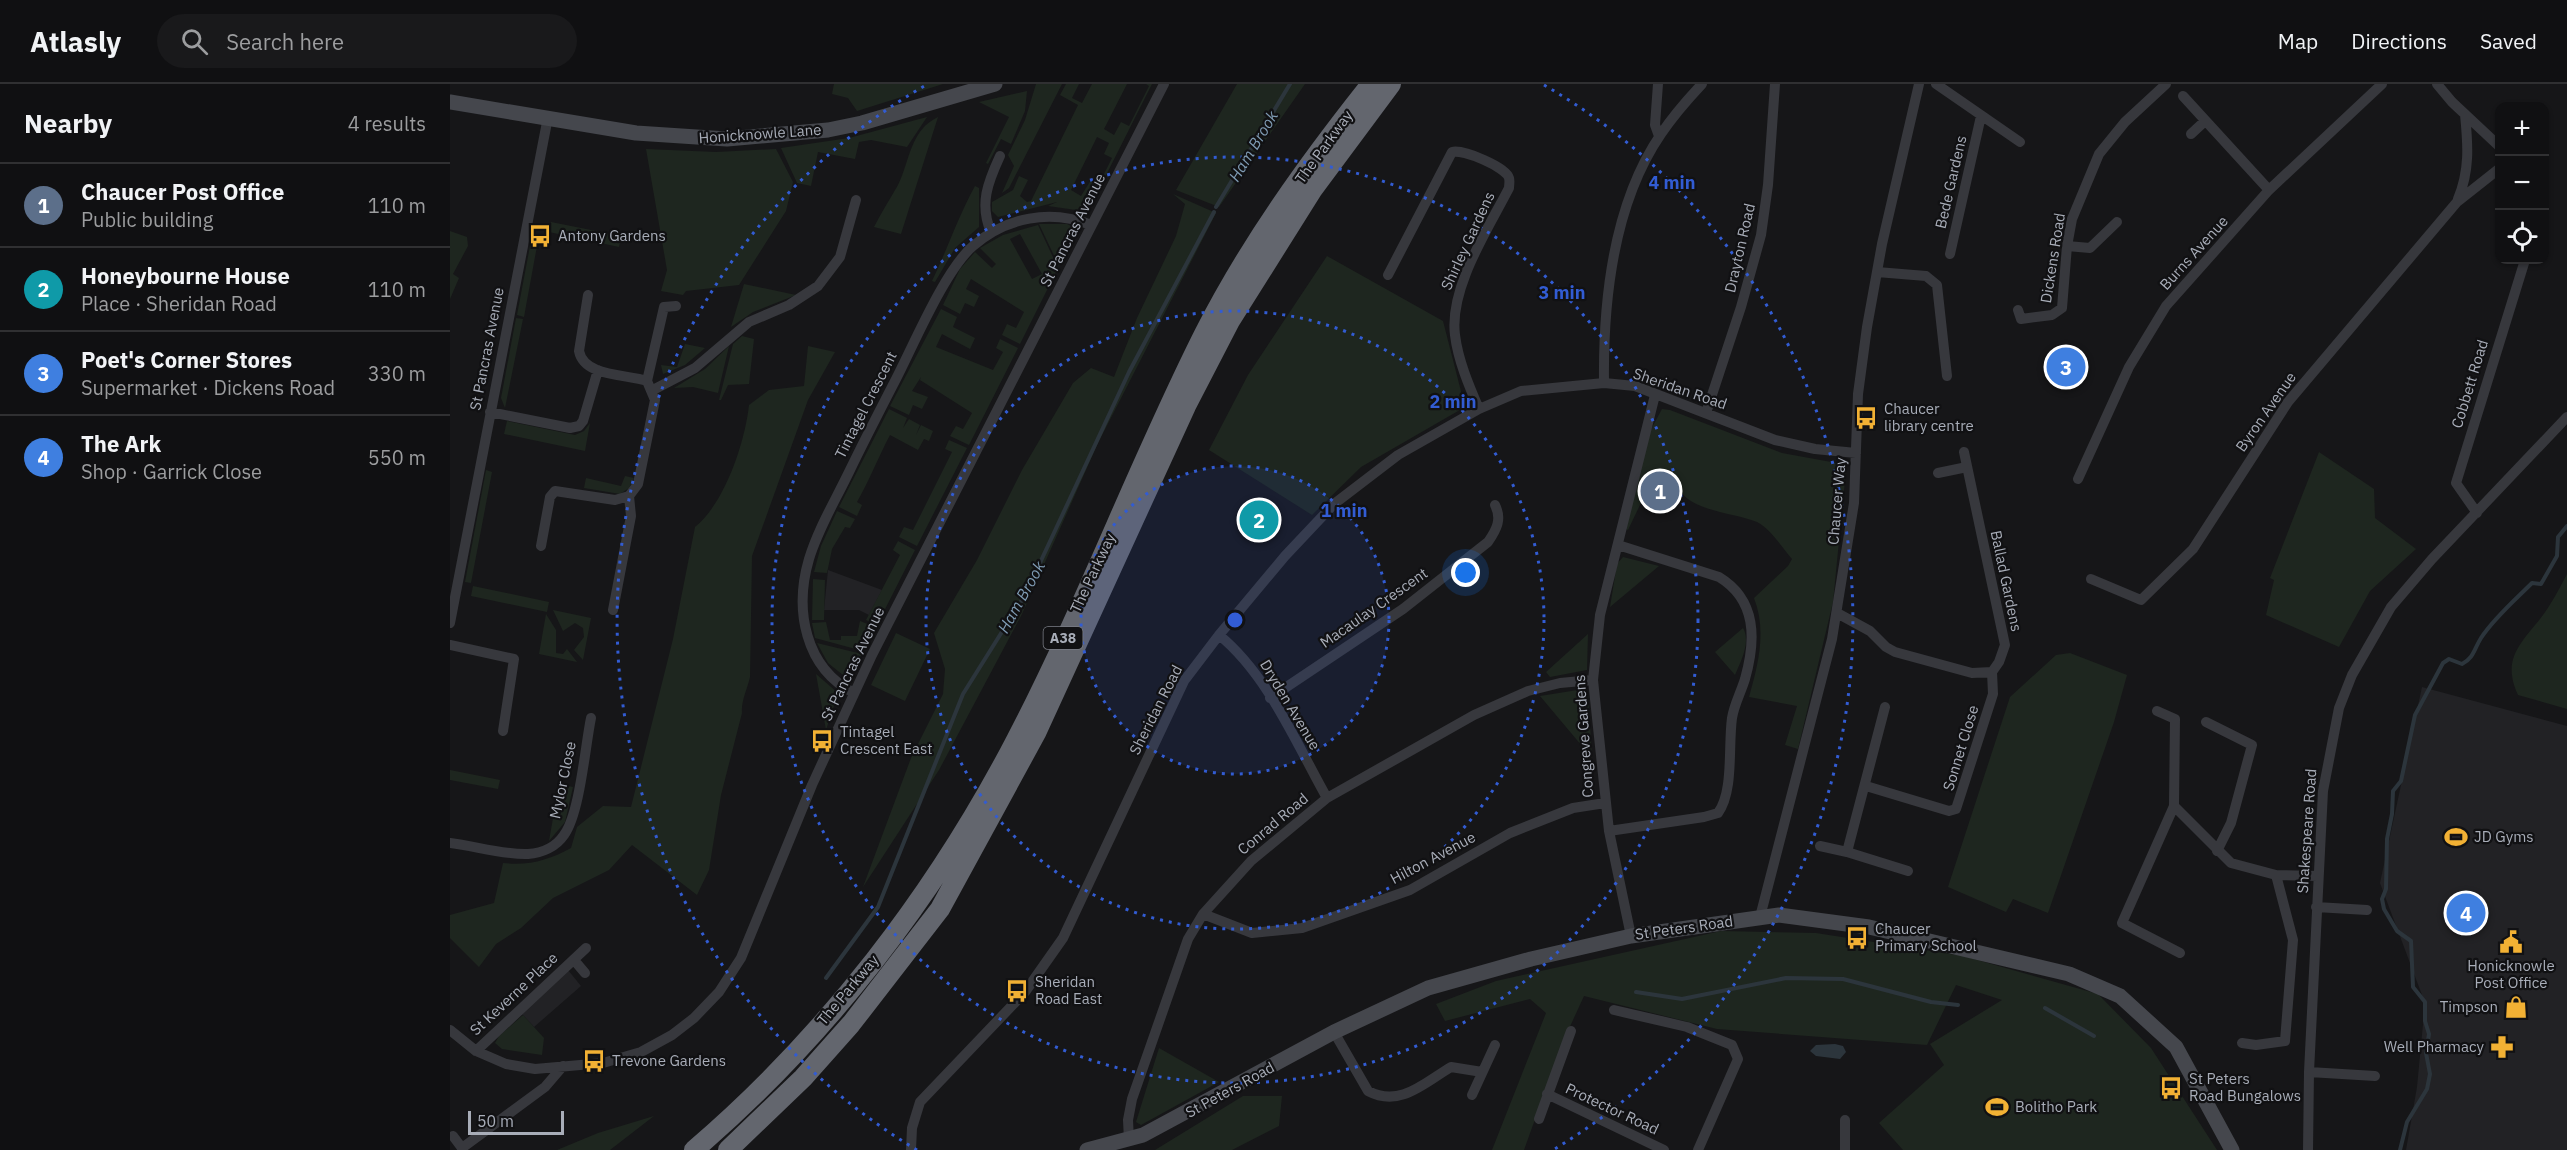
<!DOCTYPE html>
<html lang="en">
<head>
<meta charset="utf-8">
<style>
  body { margin:0; font-family:"IBM Plex Sans",sans-serif; background:#19191b; color:#f1f3f6 }
  .controls { position:absolute; right:18px; top:18px; display:grid; overflow:hidden; border-radius:12px; box-shadow:0 2px 4px #0004 }
  .controls button { width:54px; height:54px; display:grid; place-items:center; padding:0; border:0; border-bottom:2px solid #303032; background:#101012; color:#f1f3f6; font:30px sans-serif }
  .scale { position:absolute; left:18px; bottom:15px; width:96px; box-sizing:border-box; padding-left:6px; border:3px solid #a8adb8; border-top:0; font-size:16px; line-height:21px; white-space:nowrap; color:#a8adb8; -webkit-text-stroke:4px #111113; paint-order:stroke }
  .you { position:absolute; left:1016px; top:489px; width:21px; height:21px; margin:-15px; border:4px solid #fff; border-radius:50%; background:#1a73e8; box-shadow:0 0 0 9px #1a73e833 }
  .badge { display:grid; place-items:center; width:39px; height:39px; border-radius:50%; background:#7c3aed; color:#fff; font-size:20px; font-weight:700 }
  .pin { position:absolute; translate:-50% -50%; border:3px solid #fff; box-shadow:0 2px 6px #0006 }
  .list { margin:0; padding:0; list-style:none }
  h2 { display:flex; justify-content:space-between; align-items:center; height:78px; margin:0; padding:0 24px; font-size:26px }
  h2 small { font-size:20px; font-weight:400; color:#9c9d9f }
  .list li { display:grid; grid-template-columns:39px 1fr auto; gap:18px; align-items:center; box-sizing:border-box; height:84px; padding:0 24px; border-top:2px solid #303032 }
  .list b { display:block; font-size:22px; white-space:nowrap }
  .list p { margin:0; font-size:20px; white-space:nowrap; color:#9c9d9f }
  .list em { font-size:20px; font-style:normal; color:#9c9d9f }
  .icon { flex:none; width:33px; height:33px; fill:none; stroke:currentColor; stroke-width:2; stroke-linecap:round; stroke-linejoin:round }
  .map { position:relative; flex:none; width:2117px; height:1066px; overflow:hidden }
  header { display:flex; align-items:center; gap:36px; box-sizing:border-box; height:84px; padding:0 30px; background:#101012; border-bottom:2px solid #303032 }
  header strong { font-size:28px }
  nav { display:flex; gap:33px; margin-inline-start:auto; font-size:21px }
  .search { width:420px; height:54px; background:#19191b; display:flex; align-items:center; gap:15px; box-sizing:border-box; padding:0 21px; border-radius:33px; color:#9c9d9f; font-size:22px }
  main { display:flex }
  aside { flex:1; background:#101012 }
  .map>svg:first-child { display:block }
  .built { fill:#222225 }
  .green { fill:#1e261f; fill-rule:evenodd }
  .water { fill:#2c353c }
  .lines { fill:none; stroke-linecap:round; stroke-linejoin:round }
  .stream { stroke:#2c353c; stroke-width:4 }
  .street { stroke:#37383d; stroke-width:10 }
  .secondary { stroke:#45474d; stroke-width:15 }
  .highway { stroke:#63666e; stroke-width:20 }
  .ring { fill:none; stroke:#325cd3; stroke-width:3; stroke-dasharray:3 6 }
  .labels { text-anchor:middle; stroke-width:4.5; stroke-linejoin:round; paint-order:stroke }
  .shield { fill:#111113; stroke:#7b7e86; stroke-width:1.5 }
  .shield-label { font-size:14px; font-weight:bold; fill:#a8adb8 }
  .street-label { font-size:15px; fill:#a8adb8; stroke:#111113 }
  .poi-label { font-size:15px; fill:#a8adb8; stroke:#111113; text-anchor:start }
  .water-label { font-size:16px; font-style:italic; fill:#7f9bb3; stroke:#111113 }
  .centre { fill:#325cd3; stroke:#111113; stroke-width:3 }
  .ring-label { font-size:18px; text-anchor:middle; font-weight:bold; fill:#325cd3; stroke:#111113; stroke-width:4.5; stroke-linejoin:round; paint-order:stroke }
</style>
</head>
<body>
<header>
<strong>Atlasly</strong>
<div class="search"><svg class="icon" aria-label="search" viewBox="0 0 24 24"><circle cx="10" cy="10" r="6"/><path d="M15 15l6 6"/></svg>Search here</div>
<nav><a>Map</a><a>Directions</a><a>Saved</a></nav>
</header>
<main>
<aside>
<h2>Nearby<small>4 results</small></h2>
<ul class="list">
<li><span class="badge" style="background:#5c6f8a">1</span><div><b>Chaucer Post Office</b><p>Public building</p></div><em>110 m</em></li>
<li><span class="badge" style="background:#0f9aa8">2</span><div><b>Honeybourne House</b><p>Place · Sheridan Road</p></div><em>110 m</em></li>
<li><span class="badge" style="background:#3f7fe0">3</span><div><b>Poet's Corner Stores</b><p>Supermarket · Dickens Road</p></div><em>330 m</em></li>
<li><span class="badge" style="background:#3f7fe0">4</span><div><b>The Ark</b><p>Shop · Garrick Close</p></div><em>550 m</em></li>
</ul>
</aside>
<div class="map">
<svg width="2117" height="1066" viewBox="0 0 2117 1066">
  <rect width="100%" height="100%" fill="#161618"/>
  <path class="built" d="M378,486L432,506L419,531L409,526H374Z
    M1972,603L2117,642V1066H1956L1967,1003L1975,919L1930,799Z
    M118,886L131,902L84,943L71,929Z"/>
  <path class="green" d="M384,0H493L407,27L398,14L382,10Z
    M586,0H612L559,104L552,109L564,82L558,71L575,36Z
    M616,0H629L622,14L632,19L642,0H677L654,45L664,51L671,38L679,42L699,2L696,0H702L645,113L635,111L633,115L642,119L633,127L598,122L607,118L548,133L542,127V118L563,106L569,92L578,96L570,112L577,118L581,117L628,21L610,11ZM647,53L659,59L654,70L662,74L649,100L641,96L631,112L621,106Z
    M787,0H855L769,123L726,106Z
    M577,7L575,27L561,60L551,55L538,80L536,79L559,33L529,18Z
    M477,33L457,63L421,56L409,58L405,75L368,68L361,102L347,99L331,64L399,54Z
    M488,33L451,150L424,143C431,129 440,115 448,101C460,77 460,46 488,33Z
    M196,65L266,68L326,65L343,98L336,127L289,201L236,207L233,211L211,207L217,186Z
    M525,102L529,104V143L505,164L485,198L482,197C497,166 508,133 525,102Z
    M723,110L766,129L648,359L572,530L489,686L413,803L461,674L493,610L495,585L484,549L527,476L572,386L623,299L641,284L664,293L687,234L726,152L735,120Z
    M101,138L171,152L169,163L99,148Z
    M589,140H617L625,144L624,153L609,182Z
    M588,141L608,184L570,260L552,251L557,240L566,244L574,228L521,195L516,205L529,212L524,223L515,219L510,230L493,221L510,185L525,168L542,184L546,180L530,164L553,151ZM570,150L592,190L582,195L560,155Z
    M0,147L17,153L18,162L3,190L9,194L0,215Z
    M89,151L74,233L67,231L80,162Z
    M877,172L993,237L1015,323L911,383L862,431L759,366L798,291Z
    M294,200L346,211L303,228L281,243Z
    M491,225L507,233L503,243L525,254L520,265L492,250L486,263L543,286L553,268L546,264L550,255L568,264L519,361L500,352L506,342L513,345L522,329L470,296L471,293L462,307L478,313L472,325L463,321L459,331L440,322Z
    M66,234L73,235L55,324L51,314Z
    M292,252L304,255L299,300L278,301L271,316H269L283,260Z
    M235,260L255,264L235,281L213,290L211,281L227,283Z
    M279,262L268,309L243,303L224,304L255,285Z
    M358,262L385,268L358,316L302,472L300,593C297,606 291,617 292,629L271,711L259,786L247,811L182,761L159,786L103,814L71,844L46,860L29,883L0,854V831L44,819L53,779C79,782 99,776 121,764L127,743L153,722L181,723L223,555L245,443C275,419 295,358 299,321L319,306L354,302Z
    M439,325L457,334L453,344L459,335L470,341L466,351L471,341L483,347L479,357L474,355L468,366L440,351C428,374 419,397 407,418L412,421L407,432L389,423Z
    M1212,325L1220,326L1332,369L1392,380L1396,386L1383,518L1348,665L1335,661L1347,622L1299,613C1308,581 1317,547 1304,514L1338,482L1342,475C1333,465 1320,444 1307,438C1286,429 1238,427 1229,404L1201,398L1178,446L1176,445L1198,351Z
    M57,337L125,351L134,347L140,339L135,367L54,350Z
    M499,356L517,364L467,462L449,453L454,443L463,446L502,368L495,365Z
    M1869,368L1924,405L1925,434L1966,465L1920,507L1889,563L1816,531L1824,496L1820,494Z
    M36,386L42,388L21,499L15,498Z
    M175,392L184,394L179,404L170,410L134,404L136,394L171,402Z
    M387,427L405,435L400,444L395,443L382,465L377,489L364,488L371,462Z
    M448,457L465,466L427,541L416,536L450,471L443,466Z
    M1173,473L1209,482L1160,523L1167,480Z
    M2117,490V625L2068,611C2052,576 2069,561 2090,535C2101,521 2109,505 2117,490Z
    M363,495L375,496L374,536H362Z
    M23,502L99,518L97,528L21,512Z
    M103,526L141,534L133,576L124,566L134,553L133,544L125,539L113,547Z
    M96,530L106,546V569L113,570L117,565L127,578L89,570Z
    M410,537L425,543L413,567L365,554L362,539L376,538L380,556H391V552H407Z
    M1293,544C1301,558 1291,577 1285,591L1265,568Z
    M446,549L480,565L455,617L421,601Z
    M1138,550L1137,586L1100,593L1096,588Z
    M367,559L412,570L403,587L393,591L378,579Z
    M1620,569L1677,591L1664,638L1598,829L1563,815L1556,828L1498,803L1560,613L1606,571Z
    M366,590L388,609L376,646Z
    M1134,605L1138,609L1142,674L1090,612Z
    M0,686L50,696L48,705L0,696Z
    M109,700L123,703L115,738L99,757Z
    M1271,847L1366,849L1513,872L1648,910L1701,964L1767,1066H1453L1429,1039L1494,981L1480,960L1552,916L1506,901L1477,961L1267,945L1134,912L1112,960L1074,1066H1042L1096,929L1080,915L995,937L986,920L1046,897Z
    M73,931L94,954L92,971L52,965L45,959L49,952Z
    M709,964L769,998L691,1041L686,1038Z
    M793,1012H832L829,1042L782,1066H705Z
    M204,1032L160,1066H107L148,1049Z"/>
  <path class="water" d="M1385,960L1393,962L1396,968L1390,975L1366,972L1360,967L1366,961Z"/>
  <g class="lines">
    <path class="stream" d="M766,123L840,0
      M376,894L428,823L513,610L575,511L679,288L764,128
      M1186,908L1232,915L1336,894L1393,895L1481,918L1508,921
      M1595,924L1644,952
      M1950,1066L1957,1038L1977,1005L1980,990L1976,969L1979,950L1975,937V918L1963,903L1961,857L1947,847L1934,825L1932,815L1936,805L1937,755L1942,730L1943,707L1951,697L1965,631L1993,579L1999,575L2012,580C2024,574 2024,565 2031,554C2044,534 2065,516 2082,499L2091,500L2107,472L2108,453L2117,442"/>
    <path class="street" d="M1208,0L1205,41L1209,52
      M1486,0L1570,58
      M1987,0L2002,18L2050,63
      M1733,12L1819,106
      M1741,50L1755,37
      M2008,115C2020,86 2018,61 2015,30
      M541,148C529,120 538,98 550,72
      M1617,162L1640,164L1667,138
      M1500,170L1531,32
      M1427,188L1476,192L1487,201L1497,292
      M938,191L1002,68C1013,65 1056,83 1059,94C1060,98 1059,101 1059,104C1038,145 999,204 1005,251C1008,276 1019,302 1029,325
      M138,211L129,267C134,293 176,290 197,297L205,316L188,400L179,412L181,432L163,526
      M1568,226L1571,235L1602,231L1612,224L1617,162L1622,135L1649,70L1675,38L1716,0
      M197,297L214,223L226,222
      M1154,299C1153,217 1163,120 1211,50C1223,32 1237,16 1252,0
      M203,306L245,284L299,238L339,221L368,202L390,173L406,116
      M40,328L120,344L129,342L133,337L148,286
      M1256,329L1291,223L1311,151L1318,101L1325,0
      M1514,368L1555,561L1549,578L1542,588
      M1488,389L1517,383
      M1628,395L1679,283L1716,222L1819,106L1932,0
      M2027,429L2006,399L2075,176
      M91,462L100,413L105,407L165,416L179,412
      M1641,495L1691,516L1743,465L1838,318L2007,118L2050,84
      M1387,529L1420,547L1436,563L1445,568L1522,589L1542,588
      M0,539L98,33
      M769,551C818,591 846,659 877,714
      M0,561L64,575L53,647
      M404,609C355,584 344,526 359,475C368,445 385,417 399,388C414,357 430,326 446,295C464,260 495,186 523,162C556,133 601,125 641,141
      M820,614L953,525L1038,458C1047,445 1052,435 1045,421
      M1707,627L1725,635L1724,722L1672,839L1730,869
      M1756,638L1802,661L1781,739L1767,767
      M1416,702L1499,727L1506,725L1543,610L1542,588
      M1724,722L1781,779L1826,791L1868,792
      M1159,747L1254,733L1268,729C1284,707 1278,663 1282,634C1284,621 1291,608 1295,595C1306,556 1307,516 1269,493L1168,461
      M0,759C25,762 53,771 78,770C92,769 106,763 114,751C130,729 135,663 141,634
      M1370,762L1397,768L1435,623
      M1397,768L1458,787
      M1866,823L1917,826
      M753,830L802,849L852,844L960,806L1060,749L1123,724L1155,719
      M1310,833L1382,555L1404,419L1408,310L1417,243L1432,160L1469,0
      M1181,852L1159,747L1143,596L1150,531L1205,311
      M124,876L135,889
      M1164,926L1237,943L1282,961L1288,975L1248,1066
      M0,946L26,967L56,980L85,985L153,979L191,968L222,951L244,934L269,908L291,874L362,701L422,571L714,0
      M884,948L918,1007C950,1024 974,999 1001,983L1032,988
      M1792,959L1806,961L1835,957L1843,856L1826,791
      M26,967L136,864
      M1859,988L1925,992
      M1097,1010L1214,1066
      M1022,1011L1045,961
      M1089,1035L1121,947
      M3,1052L12,1064
      M679,1056L678,1036L682,1015L738,855L753,830L801,777L877,714L1024,631L1078,607L1110,599L1143,596
      M13,1066L12,1064L95,1003L113,982
      M461,1066L462,1044L470,1018L575,908L613,854L734,597L769,551L835,472L884,420L948,371L1029,325L1071,307L1154,299L1185,302L1325,356L1365,365L1406,369
      M1395,1066V1036
      M1858,1066L1859,988L1873,707L1889,624L1902,591L1941,523L1982,475L2117,333"/>
    <path class="secondary" d="M0,18L186,49L277,55L378,46L412,39L545,0
      M637,1066L693,1051L884,948L978,904L1081,875L1181,852L1329,831L1419,843L1475,856L1619,890L1670,912L1726,963L1782,1066"/>
    <path class="highway" d="M244,1066C376,953 486,810 566,656C635,524 687,383 754,250C799,161 859,78 921,0
      M278,1066L353,994L401,940L490,825L586,649L736,322L780,237L863,105L941,0"/>
  </g>
  <circle cx="785" cy="536" r="154" fill="#325cd3" fill-opacity=".12"/>
  <g class="ring">
    <circle cx="785" cy="536" r="154"/>
    <circle cx="785" cy="536" r="309"/>
    <circle cx="785" cy="536" r="463"/>
    <path d="M467 1066A618 618 0 0 1 476 1M1094 1A618 618 0 0 1 1103 1066"/>
  </g>
  <defs>
    <g id="bus-bare" transform="scale(1.8)"><path d="M-5-6H5V4H4V6H2V4H-2V6H-4V4H-5ZM-3.5-4V0h7V-4ZM-3.5 1.2v1.5H-2V1.2ZM2 1.2v1.5H3.5V1.2Z" fill="#f2b134" stroke="#111113" stroke-width="2.5" paint-order="stroke"/></g>
    <g id="stadium-bare" transform="scale(1.8)"><path d="M0-5a6.5 5 0 1 0 0 10a6.5 5 0 1 0 0-10ZM-3.5-1.8h7v3.6h-7Z" fill="#f2b134" stroke="#111113" stroke-width="2.5" paint-order="stroke"/></g>
    <g id="civic-bare" transform="scale(1.8)"><path d="M-.6-6.5H3V-4.5H.6V-3L4-1V1h2V6H-6V1h2V-1L-.6-3ZM-1.2 2.5V6h2.4V2.5Z" fill="#f2b134" stroke="#111113" stroke-width="2.5" paint-order="stroke"/></g>
    <g id="shop-bare" transform="scale(1.8)"><path d="M-5-2.5h2.3a2.7 3.5 0 0 1 5.4 0H5L5.5 6h-11ZM-1.5-2.5h3a1.5 2.3 0 0 0-3 0Z" fill="#f2b134" stroke="#111113" stroke-width="2.5" paint-order="stroke"/></g>
    <g id="pharmacy-bare" transform="scale(1.8)"><path d="M-2-6h4v4h4v4h-4v4h-4v-4h-4v-4h4Z" fill="#f2b134" stroke="#111113" stroke-width="2.5" paint-order="stroke"/></g>
  </defs>
  <g fill-rule="evenodd">
    <use href="#bus-bare" x="90" y="152"/>
    <use href="#bus-bare" x="1416" y="334"/>
    <use href="#bus-bare" x="372" y="657"/>
    <use href="#stadium-bare" x="2006" y="753"/>
    <use href="#bus-bare" x="1407" y="854"/>
    <use href="#civic-bare" x="2061" y="858"/>
    <use href="#bus-bare" x="567" y="907"/>
    <use href="#shop-bare" x="2066" y="923"/>
    <use href="#pharmacy-bare" x="2052" y="963"/>
    <use href="#bus-bare" x="144" y="977"/>
    <use href="#bus-bare" x="1721" y="1004"/>
    <use href="#stadium-bare" x="1547" y="1023"/>
  </g>
  <g class="labels">
    <rect class="shield" x="593.5" y="543" width="39" height="22" rx="4.5"/>
    <g class="shield-label">
      <text x="613" y="559">A38</text>
    </g>
    <g class="street-label">
      <text transform="translate(310 50) rotate(-4)" y="5">Honicknowle Lane</text>
      <text transform="translate(874 63) rotate(-54)" y="5">The Parkway</text>
      <text transform="translate(1501 98) rotate(-77)" y="5">Bede Gardens</text>
      <text transform="translate(623 146) rotate(-63)" y="5">St Pancras Avenue</text>
      <text transform="translate(1018 157) rotate(-65)" y="5">Shirley Gardens</text>
      <text transform="translate(1290 164) rotate(-77)" y="5">Drayton Road</text>
      <text transform="translate(1744 169) rotate(-48)" y="5">Burns Avenue</text>
      <text transform="translate(1603 174) rotate(-81)" y="5">Dickens Road</text>
      <text transform="translate(37 265) rotate(-79)" y="5">St Pancras Avenue</text>
      <text transform="translate(2020 300) rotate(-73)" y="5">Cobbett Road</text>
      <text transform="translate(1230 305) rotate(19)" y="5">Sheridan Road</text>
      <text transform="translate(416 321) rotate(-63)" y="5">Tintagel Crescent</text>
      <text transform="translate(1816 328) rotate(-55)" y="5">Byron Avenue</text>
      <text transform="translate(1387 417) rotate(-85)" y="5">Chaucer Way</text>
      <text transform="translate(643 489) rotate(-65)" y="5">The Parkway</text>
      <text transform="translate(1556 497) rotate(78)" y="5">Ballad Gardens</text>
      <text transform="translate(924 524) rotate(-35)" y="5">Macaulay Crescent</text>
      <text transform="translate(403 580) rotate(-64)" y="5">St Pancras Avenue</text>
      <text transform="translate(840 621) rotate(59)" y="5">Dryden Avenue</text>
      <text transform="translate(706 626) rotate(-63)" y="5">Sheridan Road</text>
      <text transform="translate(1134 652) rotate(-94)" y="5">Congreve Gardens</text>
      <text transform="translate(1511 664) rotate(-73)" y="5">Sonnet Close</text>
      <text transform="translate(113 696) rotate(-78)" y="5">Mylor Close</text>
      <text transform="translate(823 740) rotate(-40)" y="5">Conrad Road</text>
      <text transform="translate(1857 747) rotate(-86)" y="5">Shakespeare Road</text>
      <text transform="translate(983 774) rotate(-28)" y="5">Hilton Avenue</text>
      <text transform="translate(1234 844) rotate(-8)" y="5">St Peters Road</text>
      <text transform="translate(398 906) rotate(-50)" y="5">The Parkway</text>
      <text transform="translate(64 910) rotate(-43)" y="5">St Keverne Place</text>
      <text transform="translate(780 1006) rotate(-29)" y="5">St Peters Road</text>
      <text transform="translate(1162 1025) rotate(25)" y="5">Protector Road</text>
    </g>
    <g class="poi-label">
      <text x="108" y="157">Antony Gardens</text>
      <text x="1434" y="330">Chaucer<tspan x="1434" dy="17">library centre</tspan></text>
      <text x="390" y="653">Tintagel<tspan x="390" dy="17">Crescent East</tspan></text>
      <text x="2024" y="758">JD Gyms</text>
      <text x="1425" y="850">Chaucer<tspan x="1425" dy="17">Primary School</tspan></text>
      <text x="2061" y="887" text-anchor="middle">Honicknowle<tspan x="2061" dy="17">Post Office</tspan></text>
      <text x="585" y="903">Sheridan<tspan x="585" dy="17">Road East</tspan></text>
      <text x="2048" y="928" text-anchor="end">Timpson</text>
      <text x="2034" y="968" text-anchor="end">Well Pharmacy</text>
      <text x="162" y="982">Trevone Gardens</text>
      <text x="1739" y="1000">St Peters<tspan x="1739" dy="17">Road Bungalows</tspan></text>
      <text x="1565" y="1028">Bolitho Park</text>
    </g>
    <g class="water-label">
      <text transform="translate(803 62) rotate(-59)" y="6">Ham Brook</text>
      <text transform="translate(571 513) rotate(-61)" y="6">Ham Brook</text>
    </g>
  </g>
  <circle cx="785" cy="536" r="9" class="centre"/>
  <g class="ring-label">
    <text x="1222" y="105">4 min</text>
    <text x="1112" y="215">3 min</text>
    <text x="1003" y="324">2 min</text>
    <text x="894" y="433">1 min</text>
  </g>
</svg>
<div class="controls">
<button>+</button>
<button>−</button>
<button><svg class="icon" aria-label="locate" viewBox="0 0 24 24"><circle cx="12" cy="12" r="6"/><path d="M12 2v4M12 18v4M2 12h4M18 12h4"/></svg></button>
</div>
<div class="scale">50 m</div>
<div class="you"></div>
<div class="pin badge" style="left:1210px;top:407px;background:#5c6f8a">1</div>
<div class="pin badge" style="left:809px;top:436px;background:#0f9aa8">2</div>
<div class="pin badge" style="left:1616px;top:283px;background:#3f7fe0">3</div>
<div class="pin badge" style="left:2016px;top:829px;background:#3f7fe0">4</div>
</div>
</main>
</body>
</html>
